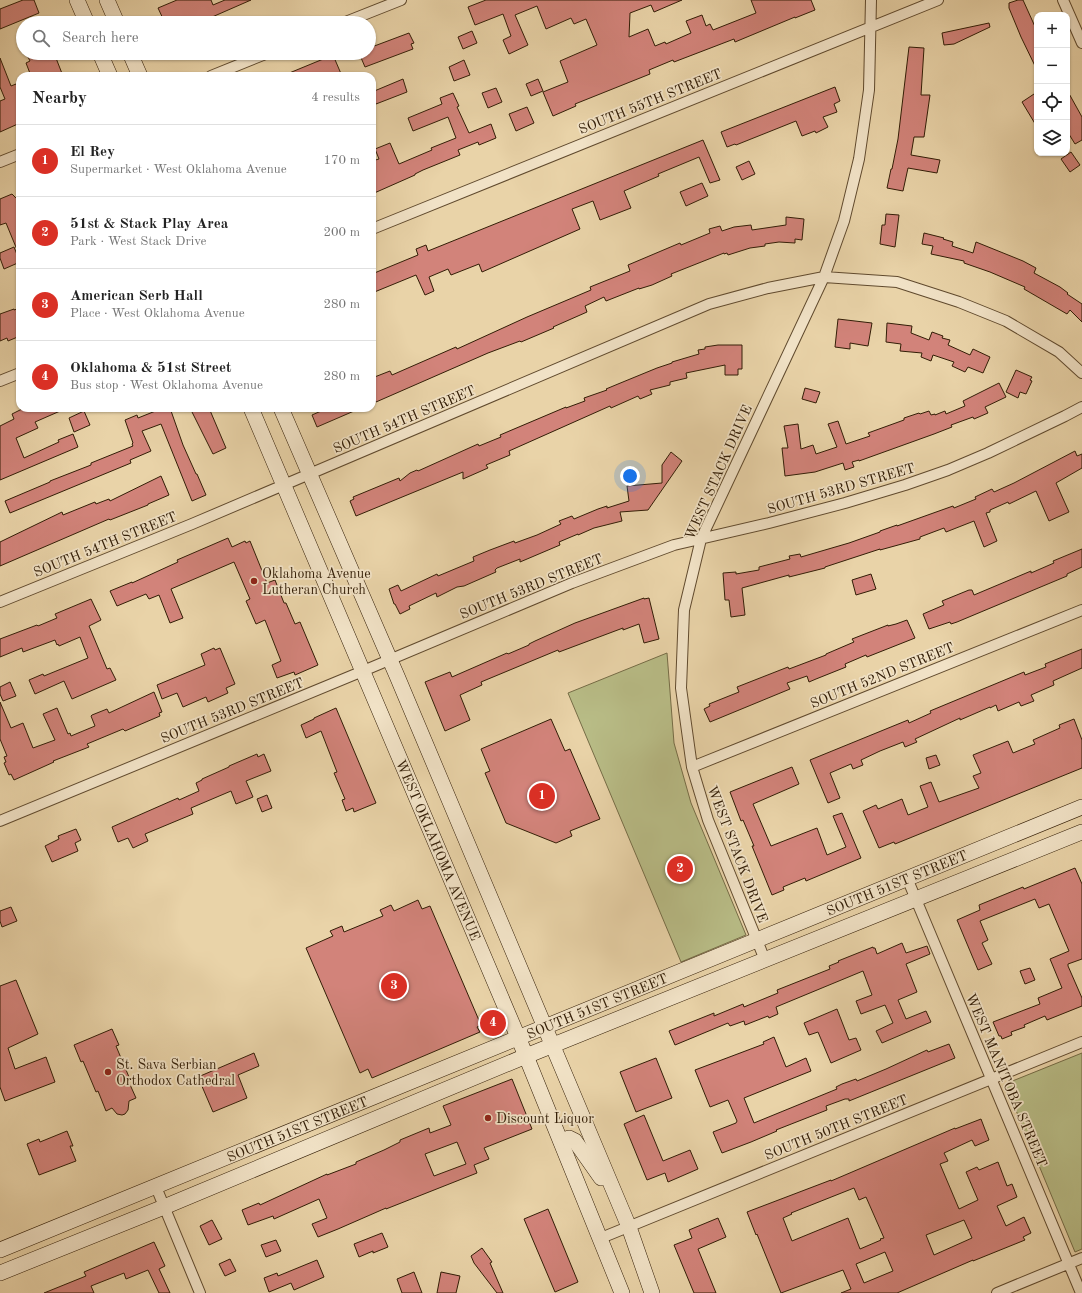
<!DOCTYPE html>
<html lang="en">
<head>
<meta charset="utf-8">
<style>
  body { margin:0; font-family:"Old Standard TT",serif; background:#f2f2f2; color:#222 }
  .controls { position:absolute; right:12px; top:12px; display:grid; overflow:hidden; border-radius:8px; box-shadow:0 1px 3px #0004 }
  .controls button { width:36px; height:36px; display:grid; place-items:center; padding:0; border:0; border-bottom:1px solid #e0e0e0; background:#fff; color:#222; font:20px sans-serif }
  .you { position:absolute; left:630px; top:476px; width:14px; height:14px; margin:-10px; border:3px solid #fff; border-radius:50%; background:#1a73e8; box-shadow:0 0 0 6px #1a73e833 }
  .badge { display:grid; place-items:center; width:26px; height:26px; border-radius:50%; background:#d93025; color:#fff; font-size:13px; font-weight:700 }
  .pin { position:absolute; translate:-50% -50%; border:2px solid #fff; box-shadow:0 1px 4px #0006 }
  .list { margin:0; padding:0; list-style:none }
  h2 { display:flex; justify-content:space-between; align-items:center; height:52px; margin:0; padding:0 16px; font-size:17px }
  h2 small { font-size:13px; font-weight:400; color:#767676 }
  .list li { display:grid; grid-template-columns:26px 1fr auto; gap:12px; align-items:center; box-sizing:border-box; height:72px; padding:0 16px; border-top:1px solid #e0e0e0 }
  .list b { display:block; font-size:15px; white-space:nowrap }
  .list p { margin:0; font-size:13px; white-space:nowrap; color:#767676 }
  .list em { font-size:13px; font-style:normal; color:#767676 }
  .icon { flex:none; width:22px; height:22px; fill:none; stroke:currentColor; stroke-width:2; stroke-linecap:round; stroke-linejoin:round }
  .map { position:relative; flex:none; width:1082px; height:1293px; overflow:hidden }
  .search { position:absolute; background:#fff; box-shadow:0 1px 3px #0004; left:16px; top:16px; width:360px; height:44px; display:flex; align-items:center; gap:10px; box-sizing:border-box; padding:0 14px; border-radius:22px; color:#767676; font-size:15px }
  .panel { position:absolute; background:#fff; box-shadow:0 1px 3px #0004; left:16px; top:72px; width:360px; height:340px; border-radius:12px }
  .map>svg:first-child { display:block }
  .green { fill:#b8bc86; stroke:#756c46 }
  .building { fill:#d2837a; stroke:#321d06; fill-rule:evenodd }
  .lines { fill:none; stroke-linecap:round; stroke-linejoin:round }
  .street-casing { stroke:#604a2e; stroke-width:12 }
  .secondary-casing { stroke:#321d06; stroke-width:16 }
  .street { stroke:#f1e2c6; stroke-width:10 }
  .secondary { stroke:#f1e2c6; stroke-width:15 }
  .poi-dot { fill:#8f2418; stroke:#f1e2c6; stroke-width:1.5 }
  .labels { text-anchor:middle; stroke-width:3.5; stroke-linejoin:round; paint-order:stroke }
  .street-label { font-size:14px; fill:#321d06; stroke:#f1e2c6 }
  .poi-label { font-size:14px; fill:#321d06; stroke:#f1e2c6; text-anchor:start }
</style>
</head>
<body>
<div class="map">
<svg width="1082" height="1293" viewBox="0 0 1082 1293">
  <rect width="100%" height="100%" fill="#e9d3a8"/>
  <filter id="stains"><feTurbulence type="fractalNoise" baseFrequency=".005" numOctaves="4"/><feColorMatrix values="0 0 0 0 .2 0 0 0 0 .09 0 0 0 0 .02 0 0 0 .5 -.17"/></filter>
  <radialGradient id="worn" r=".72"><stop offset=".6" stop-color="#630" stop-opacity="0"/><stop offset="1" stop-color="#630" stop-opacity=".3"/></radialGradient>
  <path class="green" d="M667,653L674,743L691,803L746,935L681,962L568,693Z
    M1082,1053V1249L1075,1252L1005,1084Z"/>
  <path class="building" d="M23,0H34L39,13L0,29V9Z
    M177,0H211L213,5L225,0H251L203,21L204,23H165L158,8Z
    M486,0H682L654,12L651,5L630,13L629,37L648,29L655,46L665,42L666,44L691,33L686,21L702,15L706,26L710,24L713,30L756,13L751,0H811L815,10L795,18V17L735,42L734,39L674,62L673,60L649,70L650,74L575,104L576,106L553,116L543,92L568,82L560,61L597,45L586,19L574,24L571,18L546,29L537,6L515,15L528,45L509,54L503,40L511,36L503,14L475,25L468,7Z
    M1018,0H1023L1037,31V70L1021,37L1009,8V3Z
    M989,23L990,27L954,44L944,45L942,33Z
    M472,31L477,43L463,49L458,37Z
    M409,33L414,43L411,44L413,49L365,67L359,53H369V48Z
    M909,47L924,48L921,95H930L924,137H914L911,155L940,160L937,173L908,168L903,191L887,188L891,169H892L898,139Z
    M26,53H54L63,76H31L26,63L30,61Z
    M333,55L342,76H282Z
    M0,58L11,86L16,84L20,92V123L0,132V101L5,99L0,87Z
    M464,60L470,75L454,81L449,67Z
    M403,79L407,92L376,104L372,92Z
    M538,79L543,91L531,96L526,84Z
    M835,87L840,101L834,104L837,112L823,117L828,127L816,133L815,131L802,136L796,121L736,145L735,144L727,147L721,132Z
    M496,88L502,102L488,108L482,93Z
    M1067,90L1082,117V140L1075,144L1067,131Z
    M1037,92V127L1022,102Z
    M453,93L459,106L457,107L469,133L491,124L496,138L479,145L478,142L458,150L460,155L423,170L415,174V175L372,194V161L379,159L375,149L390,143L399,164L432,150L431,148L456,138L448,117L413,131L408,118L442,104L440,98Z
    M527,107L534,123L516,131L509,114Z
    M703,140L720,180L710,183L699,157L658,174L659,176L624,191L631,208L600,220L593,201L572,209L580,229L482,272L479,264L451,275L448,269L429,277L434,291L425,295L416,275L372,293V274L418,255L416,249L426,245L428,251Z
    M1071,152L1080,165L1070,172L1061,159Z
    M749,161L755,174L742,180L736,167Z
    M702,183L708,196L686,206L680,192Z
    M12,194L16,198L20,196V257L6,223L0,225V199Z
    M886,214L899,215L895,247L880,244L882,225H885Z
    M786,217L804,219L802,240L795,239V243L779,242L765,244V246L750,248L728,255L727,253L724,254V253L671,274L672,276L652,285L639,289V288L606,301L604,297L585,306L587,312L553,327L554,328L521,342L520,341L488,353L376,402L372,393V378L390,371L392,375L456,347L457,349L527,317L591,290L590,287L630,271L628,265L680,243L681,245L710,233L709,229L720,226L722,231L734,227L751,225L752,230L786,225Z
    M924,233L944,238L943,239L953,242L952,246L973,253L976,242L1023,261L1036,268L1034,273L1060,287L1068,293L1067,294L1082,304V322L1070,310L1067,314L1024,289L1025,287L990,272L964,263V261L931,254L933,246L922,244Z
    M14,247L20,262L4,269L0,258V253Z
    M20,308V336L8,341L7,338L0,341V314L14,309V310Z
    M838,319L872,323L868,346L850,343V349L835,347Z
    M887,323L912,326L911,333L929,340L932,332L943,336L942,338L950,340L948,345L970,355L973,349L990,357L983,373L968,367L965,372L952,366L954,362L933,355L931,361L921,357L922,353L900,351L901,344L886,342Z
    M718,345H742V369H738V375H725V365L686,373L687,378L670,382V385L650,390L652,394L640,399L638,396L611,408L610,406L518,447L509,451L510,455L486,465L488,468L463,479V472L356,516L350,501L354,499L353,497L399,478L400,481L410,473L417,470L418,471L478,444L479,446L501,437L500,435L566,407V408L585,401L584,398L607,390L606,389L618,384L657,368L672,363V362L699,354L698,350L705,349V347Z
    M1016,370L1032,377L1030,380L1032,381L1026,394L1020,392L1018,398L1006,392Z
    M999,383L1006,397L985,407L988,413L974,419L973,417L951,425L952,427L934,434L859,461V460L852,462L854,467L845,470L843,463L815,472L785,476L782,448H788L784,426L798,424L801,449L813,445L816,454L837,447L828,424L838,421L846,444L870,436L868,433L904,420V418L919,413L920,414L929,411L931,415L935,414V415L945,411L946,414L965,406L963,401Z
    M805,388L820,392L816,403L802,399Z
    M24,408H67L35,422L38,428L16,438L24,458L59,442L58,440L73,434L78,447L0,480V426L14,419L12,414Z
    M163,408H170L183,445L196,474H197L206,495L192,501L161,424L142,431L151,451L130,460L131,463L10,513L5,501L50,482V481L91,465V463L133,446L132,444L133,443L125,420L137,415L138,418Z
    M190,408H209L226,448L213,454Z
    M328,408H361L317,427L312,415Z
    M84,411L90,425L74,432L69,418Z
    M1075,451L1077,456L1082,454V468L1056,483L1069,512L1049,521L1036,491L1009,504L1008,502L990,510V512L986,513L997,541L984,547L974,521L946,532L944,528L920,537V539L880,550V549L825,567V568L789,577V575L742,588L745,615L731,617L729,600H725L723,573L736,572V574L759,570V567L790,559L789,556L800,554L801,557L849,543L880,532V531L897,525V526L953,506L954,508L976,499L975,497L992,489L994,492L1014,483Z
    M671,452L682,461L648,510L620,512L622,521L594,528L578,535V534L559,542L560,545L520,562V559L497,568L495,570L496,572L464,586L457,587L437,597L436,593L409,606L410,609L400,614L395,604H394L389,589L398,585L401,591L437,574L438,576L474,561L473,557L490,550L514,541L515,543L537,535L561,524L559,521L572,516L574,519L598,509L607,506V508L629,501L627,486L662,483V465Z
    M161,476L169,495L148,504V505L110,520L109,519L0,566V542L62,512L63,515L95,502L96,504L109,499L110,501Z
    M228,538L232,547L245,541L246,543L250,541L267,583L275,580L284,603H286L295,624L300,622L318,665L295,675L294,672L277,678L272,665L281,661L265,620L256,624L246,601L250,599L234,562L171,589L183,618L170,623L159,595L149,599L146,594L117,606L110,591L132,582V583L178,562L177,560Z
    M1082,549V567L1067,574V576L957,622L951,624L950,622L929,629L923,614L944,605L942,601L969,590H972L974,595L1031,571V573L1054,563L1053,561Z
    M871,574L876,589L856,595L852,580Z
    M644,598V599L649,598L659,639L644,643L639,624L623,630V628L559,652L558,650L481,682L482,685L460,695L470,720L445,731L425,682L450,672L452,677L507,653L508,654L529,645V644L535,641L575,623Z
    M91,599L101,620L89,626L107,669L110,668L116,680L72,699L64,681L35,694L29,680L43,674L44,676L88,658L80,637L59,646L58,644L57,645L55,640L23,652L22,648L0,657V639L37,625L38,626L57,618L55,614Z
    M907,620L915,638L867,657L866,655L845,664L846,667L816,679L809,682L807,676L787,683L790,689L710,722L704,709L710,706L709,704L739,692L737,687L788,667L789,669L826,655V654L854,642L852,639L888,625V626L896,624Z
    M214,648L215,650L220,648L235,684L226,688L228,693L208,702L206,697L183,707L177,693L162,699L157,685L205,665L201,654Z
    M1082,649V668L1053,681L1054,685L1031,695L1034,701L1021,706L1019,702L998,711L996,705L990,708V707L960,720V718L915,739L917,742L905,747L903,742L880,751L861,760L863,765L853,769L851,764L830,773L840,798L828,803L810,760L908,720L909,723L931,713L930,711L1024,672L1025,675L1046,667L1045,664Z
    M10,682L16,696L3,701L0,694V687Z
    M154,692L162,712L159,713L160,716L125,731L123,729L87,744L89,747L53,761L54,762L14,780L11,774L9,775L4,763L6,762L4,757L7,756L0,739V702L11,728L23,723L33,748L55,740L43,714L57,708L68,734L70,733L71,736L95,726L91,716L92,715L107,709L109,713Z
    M336,708L376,803L354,812L353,808L346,811L342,800L345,799L334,773L337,772L321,731L306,738L301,725L314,719V718Z
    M551,719L565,751L570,749L600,819L570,831L572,836L556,843L506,823L485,773L490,771L481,749Z
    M1074,719L1082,740V768L895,844L894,842L879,848L863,811L876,805L878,809L902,799L908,815L928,807L920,786L931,782L939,802L979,788L973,776L981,773L973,755L1008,741L1013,753L1035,744L1033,740L1060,728L1059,725Z
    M257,754L258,757L264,754L271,771L246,781L253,797L236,804L231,791L191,808L193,814L145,834L148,841L133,848L128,838L118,842L112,827L178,798L179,800L199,791L196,783L202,780V779L229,767V766Z
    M936,755L940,765L929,769L926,758Z
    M792,767L799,784L753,804L771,846L817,828L827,855L846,847L833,816L842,813L861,858L806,881L805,878L783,887L784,890L772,895L752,846H754L743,820L741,821L730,792Z
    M267,795L272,808L262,812L257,799Z
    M76,829L81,840L75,843L78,851L52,862L45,846L59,839L58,836Z
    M1075,868L1082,884V959L1068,964V966L1082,998V1006L1047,1020L1045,1016L1024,1025L1025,1027L1011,1032L1012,1035L1002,1039L1001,1036H999L993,1022L1040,1004L1038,998L1062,988L1050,959L1069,951L1049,904L1039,908L1035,899L980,921L988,940L982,943L992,964L978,970L957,920L980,910L979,905L1023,887L1024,889Z
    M418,900L422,909L430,906L481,1025L477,1027L480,1032L372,1078L368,1069L360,1073L306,948L333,936L330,931L342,926L344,932L383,916L380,910L391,905L394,911Z
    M11,907L17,921L2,927L0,921V911Z
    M902,943L906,953L927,946L930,954L906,964L917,992L898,1000L906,1019L926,1011L931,1022L882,1043L876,1031L893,1023L885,1005L861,1014L856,1001L872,995L863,971L776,1007L778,1014L769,1018L768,1016L745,1025L744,1021L730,1026L728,1023L675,1045L669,1031L714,1013V1016L743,1004L744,1007L778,993L777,990L830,969L829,966L839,962L838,961L873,947V948H875L877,954Z
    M1030,968L1035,980L1025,984L1020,971Z
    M16,980L38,1034L8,1048L15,1069L46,1057L55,1082L5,1101L0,1087V986Z
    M837,1009L849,1040L856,1038L861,1050L831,1063L818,1032L809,1035L804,1023Z
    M112,1029L119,1045L116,1046L129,1077L127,1078L136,1098L129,1101L128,1110L125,1114L122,1115L117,1114L112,1108L106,1111L98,1091L96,1092L83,1061L81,1062L74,1045Z
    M774,1037L786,1067L806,1058L811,1071L744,1098L754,1123L837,1089L836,1087L842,1084L856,1079L857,1081L886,1069L927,1050L928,1052L949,1044L955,1058L849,1101V1099H845L826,1106L827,1110L776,1130L777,1131L751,1142L722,1153L713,1132L736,1123L737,1121L728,1100L710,1107L695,1070L764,1044L763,1042Z
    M254,1053L259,1066L238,1075L247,1098L213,1112L198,1077Z
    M656,1058L672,1098L636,1112L620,1072Z
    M512,1079L532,1129L484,1148L489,1159L474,1165L477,1173L386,1209V1208L338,1229L318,1237L312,1224L327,1218L319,1199L274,1219L273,1216L248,1225L242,1210L259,1203L260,1205L327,1174V1175L356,1164V1162L384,1150L400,1142V1140L429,1128L430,1133L451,1125L443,1106ZM457,1142L466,1164L434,1176L425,1154Z
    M644,1115L663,1161L690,1150L698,1169L668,1182L665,1173L647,1180L624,1124Z
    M981,1119L989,1140L975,1146L972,1140L944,1153L948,1161L940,1164L959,1209L978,1200L966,1172L977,1167L979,1170L998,1162L1007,1186L1012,1184L1017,1197L997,1206L1006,1226L1024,1217L1031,1233L1023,1237L1025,1240L973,1261V1260L897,1293H841L851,1289L843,1270L781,1293L757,1234L756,1235L747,1212L831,1180V1181L955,1128V1129ZM854,1188L859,1200L866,1197L884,1238L880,1239L881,1240L860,1249L848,1218L792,1241L783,1218L792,1214L791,1213ZM964,1220L972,1238L934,1255L926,1235ZM885,1252L893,1271L864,1283L856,1264Z
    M67,1131L73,1146H70L76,1161L39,1175L27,1144L39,1139L40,1142Z
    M548,1209L578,1282L555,1292L524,1219Z
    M718,1218L726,1237L698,1249L716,1293H694L674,1245L692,1238L689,1230Z
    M212,1220L222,1239L209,1245L200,1226Z
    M382,1233L388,1247L373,1253V1251L359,1257L354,1244Z
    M276,1240L281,1251L266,1257L261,1245Z
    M154,1242L165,1266L159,1269L170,1293H159L148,1270L126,1279L124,1273L91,1286L94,1293H44L86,1276L84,1272Z
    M482,1248L492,1262L490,1263L503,1293H497L474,1263L471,1256Z
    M230,1259L236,1271L225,1276L219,1264Z
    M317,1260L324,1277L294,1290L291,1283L269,1292L264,1278L277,1273L278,1276Z
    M414,1272L422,1293H402L397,1279Z
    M441,1272L460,1276L456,1293H437Z"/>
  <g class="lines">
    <g class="street-casing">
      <path id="street" d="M1063,0L1082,43
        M343,23L401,0
        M211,76L268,53
        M0,162L20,154
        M372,229L938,0
        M0,381L20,373
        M0,602L192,524L709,304L768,288L824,277L897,282L959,302L1006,321L1059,352L1082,373
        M692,767L1082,610
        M0,821L363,671L572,583L674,545L769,523L845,503L905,485L948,470L988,453L1065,416L1082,407
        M907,878L1081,1293
        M765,960L708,820L692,767L681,688L684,610L701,539L824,277L844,221L859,159L869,90L871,0
        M156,1187L200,1293
        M601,1238L1082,1042
        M997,1293L1082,1258"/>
    </g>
    <g class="secondary-casing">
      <g id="secondary">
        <path d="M77,0L87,23"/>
        <path d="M107,0L117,23"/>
        <path d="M100,53L110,76"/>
        <path d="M130,53L140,76"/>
        <path id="s1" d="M251,408L526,1056L622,1293"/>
        <path d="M281,408L397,676L629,1227L652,1293"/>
        <path d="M561,1141L569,1138L575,1141L601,1178"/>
        <path id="s2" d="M0,1250C361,1104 721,954 1082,807"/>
        <path d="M0,1273L164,1207L526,1056L1082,832"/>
      </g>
    </g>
    <use href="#street" class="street"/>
    <use href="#secondary" class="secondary"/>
  </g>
  <g class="poi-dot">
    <circle cx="254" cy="581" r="4"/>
    <circle cx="108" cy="1072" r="4"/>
    <circle cx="488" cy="1118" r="4"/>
  </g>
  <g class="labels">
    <g class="street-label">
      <text transform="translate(650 101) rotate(-22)" y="5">SOUTH 55TH STREET</text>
      <text transform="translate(404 419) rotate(-23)" y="5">SOUTH 54TH STREET</text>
      <text transform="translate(718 472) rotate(-66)" y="5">WEST STACK DRIVE</text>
      <text transform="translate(841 488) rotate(-16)" y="5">SOUTH 53RD STREET</text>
      <text transform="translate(105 544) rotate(-22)" y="5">SOUTH 54TH STREET</text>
      <text transform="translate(531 586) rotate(-22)" y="5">SOUTH 53RD STREET</text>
      <text transform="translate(882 675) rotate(-22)" y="5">SOUTH 52ND STREET</text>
      <text transform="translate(232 710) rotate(-22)" y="5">SOUTH 53RD STREET</text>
      <text dy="5" stroke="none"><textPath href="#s1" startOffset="480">WEST OKLAHOMA AVENUE</textPath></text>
      <text transform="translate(738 854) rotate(69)" y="5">WEST STACK DRIVE</text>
      <text dy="5" stroke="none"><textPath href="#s2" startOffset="969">SOUTH 51ST STREET</textPath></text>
      <text dy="5" stroke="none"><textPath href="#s2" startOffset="645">SOUTH 51ST STREET</textPath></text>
      <text transform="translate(1007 1080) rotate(67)" y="5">WEST MANITOBA STREET</text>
      <text transform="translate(836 1127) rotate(-22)" y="5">SOUTH 50TH STREET</text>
      <text dy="5" stroke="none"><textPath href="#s2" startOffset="321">SOUTH 51ST STREET</textPath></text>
    </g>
    <g class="poi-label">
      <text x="262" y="578">Oklahoma Avenue<tspan x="262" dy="16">Lutheran Church</tspan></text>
      <text x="116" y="1069">St. Sava Serbian<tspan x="116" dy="16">Orthodox Cathedral</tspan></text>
      <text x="496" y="1123">Discount Liquor</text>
    </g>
  </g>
  <rect width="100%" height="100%" filter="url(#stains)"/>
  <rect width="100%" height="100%" fill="url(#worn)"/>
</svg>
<div class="controls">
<button>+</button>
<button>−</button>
<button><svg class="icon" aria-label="locate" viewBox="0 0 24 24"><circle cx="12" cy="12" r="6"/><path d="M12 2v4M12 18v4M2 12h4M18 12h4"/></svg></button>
<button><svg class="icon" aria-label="layers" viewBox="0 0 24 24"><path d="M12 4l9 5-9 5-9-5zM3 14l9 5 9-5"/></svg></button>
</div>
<div class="you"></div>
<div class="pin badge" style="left:542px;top:796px">1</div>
<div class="pin badge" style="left:680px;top:869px">2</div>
<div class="pin badge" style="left:394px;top:986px">3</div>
<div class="pin badge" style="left:493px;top:1023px">4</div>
<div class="search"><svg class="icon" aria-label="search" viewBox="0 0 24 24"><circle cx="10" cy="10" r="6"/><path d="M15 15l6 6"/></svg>Search here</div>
<section class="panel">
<h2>Nearby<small>4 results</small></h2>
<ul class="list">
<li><span class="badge">1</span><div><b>El Rey</b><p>Supermarket · West Oklahoma Avenue</p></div><em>170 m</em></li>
<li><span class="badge">2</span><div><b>51st &amp; Stack Play Area</b><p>Park · West Stack Drive</p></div><em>200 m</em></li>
<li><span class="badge">3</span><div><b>American Serb Hall</b><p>Place · West Oklahoma Avenue</p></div><em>280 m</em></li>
<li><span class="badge">4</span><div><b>Oklahoma &amp; 51st Street</b><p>Bus stop · West Oklahoma Avenue</p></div><em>280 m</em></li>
</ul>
</section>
</div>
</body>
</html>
